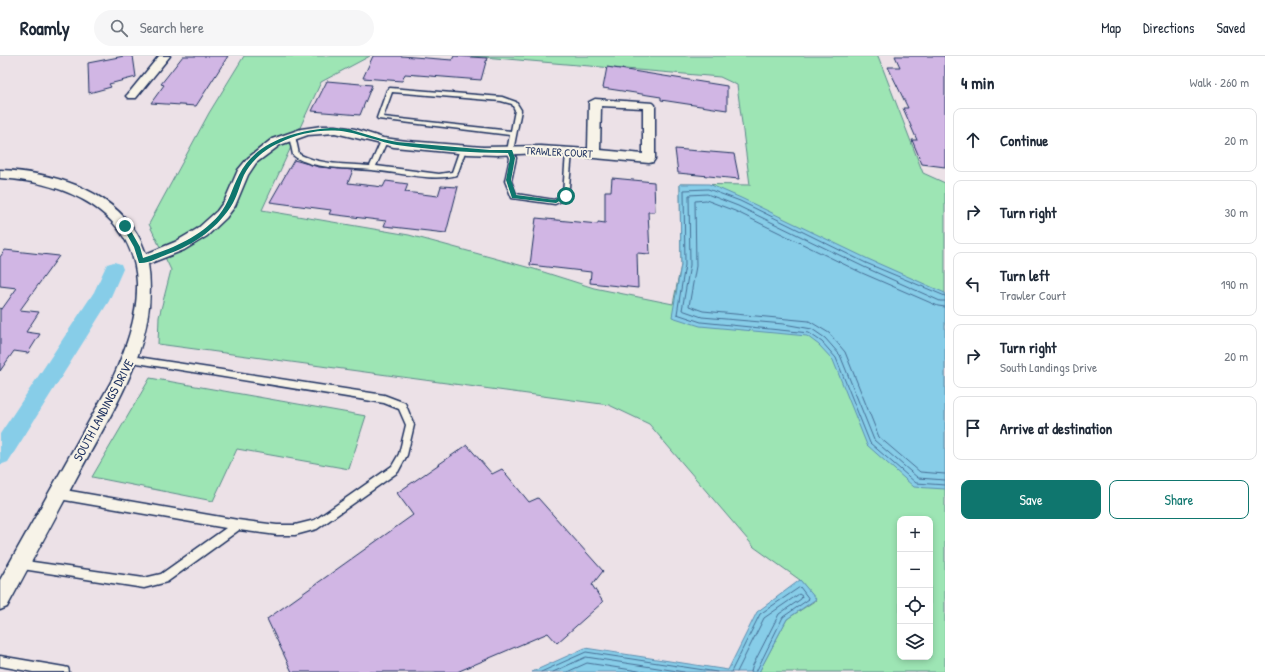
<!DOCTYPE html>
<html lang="en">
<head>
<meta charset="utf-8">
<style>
  body { margin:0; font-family:"Patrick Hand",sans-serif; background:#f6f6f7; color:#1f2937 }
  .controls { position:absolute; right:12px; bottom:12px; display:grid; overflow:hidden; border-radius:8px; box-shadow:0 2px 6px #0003 }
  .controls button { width:36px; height:36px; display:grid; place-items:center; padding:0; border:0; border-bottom:1px solid #e0e1e3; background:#fff; color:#1f2937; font:20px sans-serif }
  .stop { position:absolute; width:12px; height:12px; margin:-9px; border:3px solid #0f766e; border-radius:50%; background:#fff }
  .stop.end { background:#0f766e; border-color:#fff; box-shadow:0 1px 4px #0008 }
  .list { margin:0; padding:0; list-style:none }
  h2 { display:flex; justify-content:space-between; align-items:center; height:52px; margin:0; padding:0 16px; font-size:17px }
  h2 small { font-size:13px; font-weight:400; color:#747a83 }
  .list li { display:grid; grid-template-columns:26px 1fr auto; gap:12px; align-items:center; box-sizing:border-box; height:64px; margin:0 8px 8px; padding:0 8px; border:1px solid #e0e1e3; border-radius:8px }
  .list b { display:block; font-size:15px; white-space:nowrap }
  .list p { margin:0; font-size:13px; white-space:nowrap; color:#747a83 }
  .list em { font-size:13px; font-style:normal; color:#747a83 }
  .actions { display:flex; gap:8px; padding:12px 16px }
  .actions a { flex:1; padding:9px 0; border:1px solid #0f766e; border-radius:8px; text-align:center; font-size:14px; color:#0f766e }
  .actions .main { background:#0f766e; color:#fff }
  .icon { flex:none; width:22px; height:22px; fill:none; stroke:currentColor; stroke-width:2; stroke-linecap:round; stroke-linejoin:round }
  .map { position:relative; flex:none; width:945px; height:616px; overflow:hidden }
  header { display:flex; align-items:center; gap:24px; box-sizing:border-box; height:56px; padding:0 20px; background:#fff; border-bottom:1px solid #e0e1e3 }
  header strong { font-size:19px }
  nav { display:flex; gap:22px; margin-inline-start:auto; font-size:14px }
  .search { width:280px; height:36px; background:#f6f6f7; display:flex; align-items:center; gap:10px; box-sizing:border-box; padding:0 14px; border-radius:22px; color:#747a83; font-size:15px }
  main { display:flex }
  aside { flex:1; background:#fff }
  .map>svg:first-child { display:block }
  .green { fill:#9de5b4; stroke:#5c8a89; fill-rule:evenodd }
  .water { fill:#87cde8; stroke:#5c8eb1 }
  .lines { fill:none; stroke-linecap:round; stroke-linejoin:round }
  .shore { stroke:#466e95; stroke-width:1 }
  .canal { fill:#87cde8; fill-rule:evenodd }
  .building { fill:#d1b6e4; stroke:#1b2f5e }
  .service-casing { stroke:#1b2f5e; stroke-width:3 }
  .minor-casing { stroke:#1b2f5e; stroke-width:3 }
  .service { fill:#f7f3e8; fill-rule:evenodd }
  .minor { fill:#f7f3e8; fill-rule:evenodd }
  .route { fill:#0f766e }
  .labels { text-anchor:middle; stroke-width:4; stroke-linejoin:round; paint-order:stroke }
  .far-street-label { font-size:11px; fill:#1b2f5e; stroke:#f7f3e8 }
  .street-label { font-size:13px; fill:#1b2f5e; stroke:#f7f3e8 }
</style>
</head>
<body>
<header>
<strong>Roamly</strong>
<div class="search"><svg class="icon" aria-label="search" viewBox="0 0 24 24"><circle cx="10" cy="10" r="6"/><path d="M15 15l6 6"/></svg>Search here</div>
<nav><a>Map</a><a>Directions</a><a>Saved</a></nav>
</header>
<main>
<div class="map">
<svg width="945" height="616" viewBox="0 0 945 616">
  <rect width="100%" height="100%" fill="#ece1e7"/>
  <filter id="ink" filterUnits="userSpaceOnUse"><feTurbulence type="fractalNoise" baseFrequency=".025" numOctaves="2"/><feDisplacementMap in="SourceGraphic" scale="8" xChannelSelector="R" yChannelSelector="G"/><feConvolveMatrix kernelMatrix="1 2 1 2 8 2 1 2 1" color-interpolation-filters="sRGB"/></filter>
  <g filter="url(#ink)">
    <path class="green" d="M244,0H370L321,26L262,154L409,179L534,213L594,232L673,248L681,209L680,128L750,129L737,29L720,21L471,0H878L923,117L945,127V616H759L787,563L816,544L800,524L754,491L649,368L609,349L158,288L159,261L171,214L149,168L209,57ZM900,463H930V601H900Z
      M150,322L366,360L349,413L237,393L213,445L92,421Z"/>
    <path class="water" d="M680,128H709L741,142L868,203L945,237V433L914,431L867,389L833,304L819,289L807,280L700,270L672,261L681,209Z
      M800,524L816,543L787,563L759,616H532L585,592L728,614L757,556Z"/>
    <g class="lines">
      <path class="shore" d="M945,240L866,207L740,145L708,133L684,134L685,209L677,258L701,266L809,277L822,286L836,302L870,387L916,427L945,429
        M945,245H940L864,211L738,150L707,138L689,139L690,209L682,254L702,261L784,268L812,273L825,282L840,299L874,384L918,422L945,424
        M945,251L938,250L862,217L735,155L706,144L695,145L696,210L689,250L703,255L809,265L829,277L845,296L879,381L920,416L945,418
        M541,616L586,596L717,616
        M553,616L586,601L684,616
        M567,616L587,607L645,616
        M731,616L760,558L800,531L809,543L783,561L756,616
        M737,616L764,562L799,538L802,540L801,543L779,558L752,611L751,616"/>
      <path class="canal" d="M114,206L121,208L123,213L109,245L8,406L0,409V378L94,236L107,208Z"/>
    </g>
    <path class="building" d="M124,0H133L136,21L109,28L111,31L89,37L88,7Z
      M183,0H228L196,50L151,47L164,29L161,28Z
      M373,0H401L452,4L454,0L487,2L481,24L405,18L402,25L363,22Z
      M895,0H945V111L922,108L912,84H917L903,52H908L888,11H900Z
      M607,11L727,30V54L661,44V41L603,32Z
      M327,25L372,29L360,59L312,55Z
      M675,93L734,98L739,123L678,117Z
      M294,104L319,111L353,114L348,127L383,131L386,125L408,128L405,136L438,140L441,130L458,131L446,177L384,170L386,165L329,158L331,154L270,146Z
      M612,122L654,126L655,156H648L650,198L637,197L638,232L590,227L591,216L530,209L536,162L598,168V166L605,167V135H611Z
      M5,194L59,200L20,254L39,256L26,276L40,278L28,297L14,295L0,315V252L2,253L17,232L0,230V201Z
      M467,389L492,418L502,413L529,446L538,442L603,515L592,529L603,546L557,587L548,577L457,616H292L267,563L413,459L397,437Z"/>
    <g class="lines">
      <g class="service-casing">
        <path id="service" d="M390,32L502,41L516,46L521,54L513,95L516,102L511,125L516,138L554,144L563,139L566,96L569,94L572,96L568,142L555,148L512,142L505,125L510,102L507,95L510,79L378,63L377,62L387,34ZM392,36L501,45L512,48L515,54L511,75L383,61Z
          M292,78L295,80L299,98C320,109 346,108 370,110L381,85L384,83L387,85L376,110L439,118L452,116L460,93L463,91L466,93L457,119C431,126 398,116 371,114C351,112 332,113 312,108C306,106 298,104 293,99L289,80Z
          M131,300L384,339L405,347L414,369L407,399L398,416L317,473L295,479H277L239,474L167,526L144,532L16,512L14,509L16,506L19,504L144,522L161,518L226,472L59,443L56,441L54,438L56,435L59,433L238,464L277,469H295L315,464L392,410L399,398L406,369L399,353L384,347L131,306L128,305L127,303L128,301Z
          M0,600L64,611L68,612L69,616H33L0,610Z"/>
      </g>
      <g class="minor-casing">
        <path id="minor" d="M159,0H170L136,42H128L126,40L128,38Z
          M595,43L653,47L655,49V103L653,106L649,107L540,97L497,99L468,98L394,91L335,77L308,79L280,89L256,107L248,119L235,150L226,162L207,180L184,194L148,208C160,285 114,352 79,417C55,462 31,507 7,551L0,554V524L111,326C125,295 138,262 137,227C134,154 64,126 0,122V114C50,116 109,132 137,178C141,184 143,191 146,198L175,186L197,173L217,155L225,144L238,114L248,102L272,83L301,73L322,70H335L355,73L383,82L407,85L483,91L540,90L588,93L589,46ZM601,50L643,52V98L600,94Z"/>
      </g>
      <use href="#service" class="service"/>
      <use href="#minor" class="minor"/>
    </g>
  </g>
  <path class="route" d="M330,72L348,73L382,83L397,86L490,94H512L515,102L511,124L516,139L555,144L564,138L568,140L556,147L512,142L506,124L510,102L508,97C471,97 433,94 397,89C380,86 364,79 347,76C325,72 299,77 279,87C265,93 251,105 244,119C240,128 238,138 233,147C219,171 194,189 168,198C160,201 148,208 139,207L134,191L122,170L123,168H127L140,191L143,202C171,193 199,182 219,159C229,147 232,132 239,119C256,85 295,75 330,72Z"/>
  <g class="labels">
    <g class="far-street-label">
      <text transform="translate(559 96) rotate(3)" y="4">TRAWLER COURT</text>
    </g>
    <g class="street-label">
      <text transform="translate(103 354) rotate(-62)" y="5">SOUTH LANDINGS DRIVE</text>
    </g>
  </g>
</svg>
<div class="controls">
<button>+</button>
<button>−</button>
<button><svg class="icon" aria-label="locate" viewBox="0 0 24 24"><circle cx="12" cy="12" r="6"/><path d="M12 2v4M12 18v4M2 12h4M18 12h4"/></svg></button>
<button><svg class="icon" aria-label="layers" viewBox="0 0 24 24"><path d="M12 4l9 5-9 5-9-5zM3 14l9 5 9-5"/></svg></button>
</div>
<div class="stop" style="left:566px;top:140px"></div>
<div class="stop end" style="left:125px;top:170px"></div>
</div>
<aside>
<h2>4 min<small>Walk · 260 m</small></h2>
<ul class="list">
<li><svg class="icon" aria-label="ahead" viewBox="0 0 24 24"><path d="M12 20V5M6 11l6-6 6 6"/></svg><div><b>Continue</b></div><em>20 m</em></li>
<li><svg class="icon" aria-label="right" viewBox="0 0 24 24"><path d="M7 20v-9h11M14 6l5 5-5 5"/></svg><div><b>Turn right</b></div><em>30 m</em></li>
<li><svg class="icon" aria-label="left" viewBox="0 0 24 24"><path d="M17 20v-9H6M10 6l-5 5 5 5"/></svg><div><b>Turn left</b><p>Trawler Court</p></div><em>190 m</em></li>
<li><svg class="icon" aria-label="right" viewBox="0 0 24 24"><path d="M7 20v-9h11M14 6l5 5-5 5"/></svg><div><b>Turn right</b><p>South Landings Drive</p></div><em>20 m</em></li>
<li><svg class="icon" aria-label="arrive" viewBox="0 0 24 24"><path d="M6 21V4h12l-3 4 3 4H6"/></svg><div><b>Arrive at destination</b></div></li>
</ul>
<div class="actions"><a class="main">Save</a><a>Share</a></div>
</aside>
</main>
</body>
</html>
